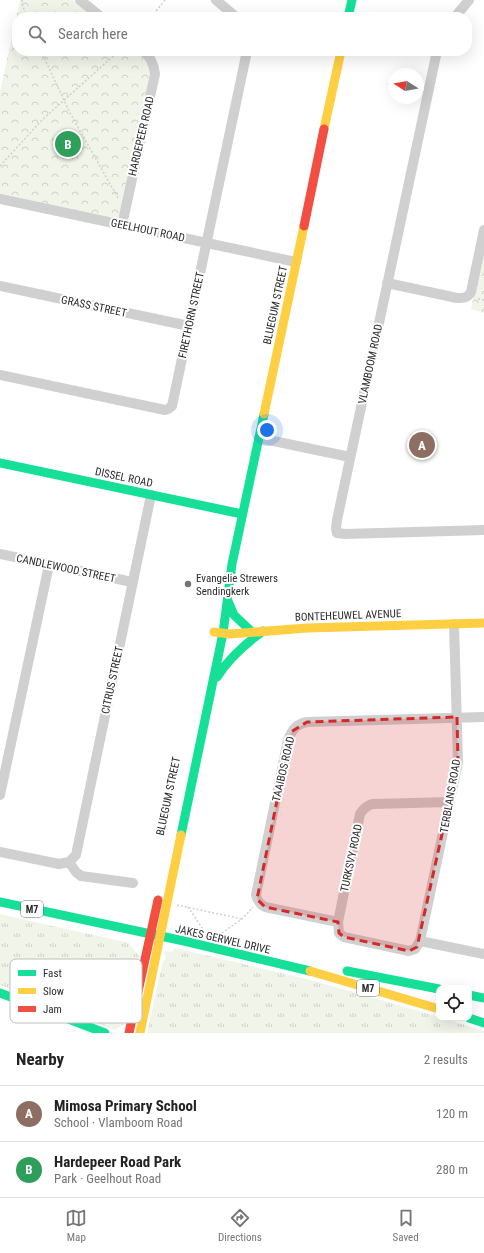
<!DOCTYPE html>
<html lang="en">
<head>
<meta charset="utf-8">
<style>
  body { margin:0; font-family:"Roboto Condensed",sans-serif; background:#f2f2f2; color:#222 }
  .controls { position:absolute; right:12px; bottom:12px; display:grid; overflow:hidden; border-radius:8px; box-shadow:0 4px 16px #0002 }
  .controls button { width:36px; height:36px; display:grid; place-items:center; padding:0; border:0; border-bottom:1px solid #e0e0e0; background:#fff; color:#222; font:20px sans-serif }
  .compass { position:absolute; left:388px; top:68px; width:36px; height:36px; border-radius:50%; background:#fff; box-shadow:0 4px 16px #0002; rotate:281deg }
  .you { position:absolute; left:267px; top:430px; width:14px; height:14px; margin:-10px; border:3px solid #fff; border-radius:50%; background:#1a73e8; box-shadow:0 0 0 6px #1a73e833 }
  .badge { display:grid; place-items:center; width:26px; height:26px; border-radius:50%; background:#757575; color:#fff; font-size:13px; font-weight:700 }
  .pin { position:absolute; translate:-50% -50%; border:2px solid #fff; box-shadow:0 1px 4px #0006 }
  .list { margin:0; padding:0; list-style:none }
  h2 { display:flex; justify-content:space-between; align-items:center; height:52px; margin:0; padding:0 16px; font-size:17px }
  h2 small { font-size:13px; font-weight:400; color:#767676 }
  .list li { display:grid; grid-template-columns:26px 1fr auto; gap:12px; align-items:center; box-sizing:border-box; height:56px; padding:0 16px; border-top:1px solid #e0e0e0 }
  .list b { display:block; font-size:15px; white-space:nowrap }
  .list p { margin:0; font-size:13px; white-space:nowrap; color:#767676 }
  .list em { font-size:13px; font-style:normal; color:#767676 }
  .icon { flex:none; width:22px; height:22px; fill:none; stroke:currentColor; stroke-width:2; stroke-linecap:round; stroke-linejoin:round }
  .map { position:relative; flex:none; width:484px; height:1033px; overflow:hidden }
  .search { position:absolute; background:#fff; box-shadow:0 4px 16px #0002; left:12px; right:12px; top:12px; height:44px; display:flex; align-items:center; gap:10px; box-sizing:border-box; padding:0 14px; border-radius:16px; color:#767676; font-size:15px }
  .sheet { height:164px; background:#fff }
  nav { display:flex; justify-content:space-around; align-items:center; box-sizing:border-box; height:56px; border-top:1px solid #e0e0e0; background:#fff; font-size:11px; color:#767676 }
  nav a { display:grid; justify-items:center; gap:2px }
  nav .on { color:#757575 }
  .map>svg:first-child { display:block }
  .grass { fill:url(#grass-tufts) }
  .forest { fill:url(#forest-crowns) }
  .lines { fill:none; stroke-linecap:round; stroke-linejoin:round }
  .path { stroke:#d0d0d0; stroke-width:1.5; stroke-dasharray:2 2; stroke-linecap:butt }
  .street { stroke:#d0d0d0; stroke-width:10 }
  .fast { stroke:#16e098; stroke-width:9 }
  .slow { stroke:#ffcf43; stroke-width:9 }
  .jam { stroke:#f24e42; stroke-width:9 }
  .marked { fill:#d62828; fill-opacity:0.2; stroke:#d62828; stroke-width:3; stroke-dasharray:8 5; stroke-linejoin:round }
  .poi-dot { fill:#757575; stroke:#fff; stroke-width:1.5 }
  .labels { text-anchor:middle; stroke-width:4; stroke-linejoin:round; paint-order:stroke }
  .shield { fill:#fff; stroke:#6b6b6b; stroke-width:1 }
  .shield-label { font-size:10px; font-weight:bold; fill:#2b2b2b }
  .street-label { font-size:11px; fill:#2b2b2b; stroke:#fff }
  .poi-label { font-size:11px; fill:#2b2b2b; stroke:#fff; text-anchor:start }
  .key { fill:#fff; stroke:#bfbfbf; stroke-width:1 }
  .key-label { font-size:11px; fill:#2b2b2b }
</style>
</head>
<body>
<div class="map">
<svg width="484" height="1033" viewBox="0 0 484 1033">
  <defs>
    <pattern id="grass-tufts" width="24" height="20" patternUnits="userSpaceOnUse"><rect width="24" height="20" fill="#f0f4e9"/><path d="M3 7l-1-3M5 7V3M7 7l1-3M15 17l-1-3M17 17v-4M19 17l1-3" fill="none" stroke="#ced1c8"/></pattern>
    <pattern id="forest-crowns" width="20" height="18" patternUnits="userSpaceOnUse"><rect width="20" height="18" fill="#f0f4e9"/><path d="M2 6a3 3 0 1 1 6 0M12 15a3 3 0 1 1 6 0" fill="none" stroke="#ced1c8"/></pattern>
  </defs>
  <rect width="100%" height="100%" fill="#fff"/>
  <path class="grass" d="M0,914L21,919L130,943V945L139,956L124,1024L115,1030L0,985Z
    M175,948L298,977L347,990L439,1017V1018H443L484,1031V1033H147L163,961L165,960L166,956L164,954L165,951L171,952L174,950Z"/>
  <path class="forest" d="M20,0H73L95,17H17V51H139L146,57L150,72L121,213L119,216L113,219L0,196V92Z
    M484,246V313L471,309Z"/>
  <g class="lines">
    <path class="path" d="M22,0V4L27,17
      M151,17L165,0
      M41,51L70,113L118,198
      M0,166L42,120L119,51
      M478,299L484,300
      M177,905L242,919
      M188,907L205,932
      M219,936L226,930L242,919L253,907"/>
    <path class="street" d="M80,0L101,17
      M216,0L236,17
      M455,17L469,0
      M437,51L337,520L336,529L337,533L345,534L484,530
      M0,199L296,262
      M122,225L155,74C154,64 151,57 143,51
      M387,283L457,298C463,298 468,298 471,292L484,230
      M0,286L189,326
      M0,375L165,410L168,409L172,406L247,51
      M259,438L350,457
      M0,554L132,582
      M0,795L49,565
      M450,802L372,804C366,806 363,809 360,814L338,922L265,907C260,904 257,901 256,895L288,740C292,730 296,724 307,722L484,717
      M0,852L59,864L69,862L76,855L151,495
      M69,862L76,872L81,876L133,883
      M338,922L339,933L344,937L409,951L415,949L420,941L458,762L454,624
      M420,941L484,954"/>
    <path class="fast" d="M348,17L352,0
      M0,463L242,514
      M228,601L234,615L252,632
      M217,677C229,658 245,644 263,631
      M181,835L223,633L232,564L264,414
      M0,902L184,941L310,971
      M347,971L439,989
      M0,993L105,1033
      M469,995L484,998
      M469,1018L484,1023"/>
    <path class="slow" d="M324,129L341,51
      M264,414L304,226
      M214,632L230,634L307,628L484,623
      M310,971L439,1009
      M140,1033L181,835"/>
    <path class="jam" d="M304,226L324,129
      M129,1033L158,900"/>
  </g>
  <path class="marked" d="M457,717L458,762L417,947L409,951L344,937L339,933L338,922L265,907L257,899L291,732L307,722Z"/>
  <circle class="poi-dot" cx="188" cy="584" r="4"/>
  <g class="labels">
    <g class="shield">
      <rect x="21" y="901" width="22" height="16" rx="3"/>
      <rect x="357" y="980" width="22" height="16" rx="3"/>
    </g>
    <g class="shield-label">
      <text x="32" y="913">M7</text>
      <text x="368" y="992">M7</text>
    </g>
    <g class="street-label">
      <text transform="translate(141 136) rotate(-77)" y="4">HARDEPEER ROAD</text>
      <text transform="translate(148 230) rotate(12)" y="4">GEELHOUT ROAD</text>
      <text transform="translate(275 305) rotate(-78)" y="4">BLUEGUM STREET</text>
      <text transform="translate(94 306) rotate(12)" y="4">GRASS STREET</text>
      <text transform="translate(191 315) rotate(-78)" y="4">FIRETHORN STREET</text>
      <text transform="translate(370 364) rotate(-78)" y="4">VLAMBOOM ROAD</text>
      <text transform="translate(124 477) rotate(12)" y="4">DISSEL ROAD</text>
      <text transform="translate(66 568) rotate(12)" y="4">CANDLEWOOD STREET</text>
      <text transform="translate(348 615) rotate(-2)" y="4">BONTEHEUWEL AVENUE</text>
      <text transform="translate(112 680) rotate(-78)" y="4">CITRUS STREET</text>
      <text transform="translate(283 769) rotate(-77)" y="4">TAAIBOS ROAD</text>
      <text transform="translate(168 796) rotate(-78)" y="4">BLUEGUM STREET</text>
      <text transform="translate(450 796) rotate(-80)" y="4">TERBLANS ROAD</text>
      <text transform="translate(351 858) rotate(-78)" y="4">TURKSVY ROAD</text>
      <text transform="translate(223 939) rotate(13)" y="4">JAKES GERWEL DRIVE</text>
    </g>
    <g class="poi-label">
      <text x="196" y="582">Evangelie Strewers<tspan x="196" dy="13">Sendingkerk</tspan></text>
    </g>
  </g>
  <rect x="10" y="959" width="132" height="64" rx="6" class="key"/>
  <rect x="18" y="970" width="18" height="6" fill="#16e098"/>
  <rect x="18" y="988" width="18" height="6" fill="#ffcf43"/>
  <rect x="18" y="1006" width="18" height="6" fill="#f24e42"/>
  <g class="key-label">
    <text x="43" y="977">Fast</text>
    <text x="43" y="995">Slow</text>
    <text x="43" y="1013">Jam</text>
  </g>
</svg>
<div class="controls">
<button><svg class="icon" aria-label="locate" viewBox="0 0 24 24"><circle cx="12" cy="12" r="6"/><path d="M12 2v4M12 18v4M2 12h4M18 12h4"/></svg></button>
</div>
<svg class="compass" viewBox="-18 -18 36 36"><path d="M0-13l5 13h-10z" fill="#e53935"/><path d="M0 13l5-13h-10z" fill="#767676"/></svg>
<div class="you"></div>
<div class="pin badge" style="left:422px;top:445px;background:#8d6e63">A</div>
<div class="pin badge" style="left:68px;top:144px;background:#2e9e5b">B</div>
<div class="search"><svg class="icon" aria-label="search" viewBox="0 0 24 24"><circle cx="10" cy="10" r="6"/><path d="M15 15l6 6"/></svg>Search here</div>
</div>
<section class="sheet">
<h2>Nearby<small>2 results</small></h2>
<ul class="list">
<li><span class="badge" style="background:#8d6e63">A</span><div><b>Mimosa Primary School</b><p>School · Vlamboom Road</p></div><em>120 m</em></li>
<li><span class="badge" style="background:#2e9e5b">B</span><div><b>Hardepeer Road Park</b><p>Park · Geelhout Road</p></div><em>280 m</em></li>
</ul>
</section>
<nav>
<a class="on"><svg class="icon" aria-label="map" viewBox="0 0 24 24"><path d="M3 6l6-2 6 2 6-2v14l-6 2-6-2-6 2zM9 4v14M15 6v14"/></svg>Map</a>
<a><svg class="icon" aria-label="directions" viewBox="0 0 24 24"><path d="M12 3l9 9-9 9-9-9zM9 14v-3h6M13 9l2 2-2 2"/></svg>Directions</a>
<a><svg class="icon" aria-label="saved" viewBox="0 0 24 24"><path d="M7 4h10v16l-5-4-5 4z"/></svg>Saved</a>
</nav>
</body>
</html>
